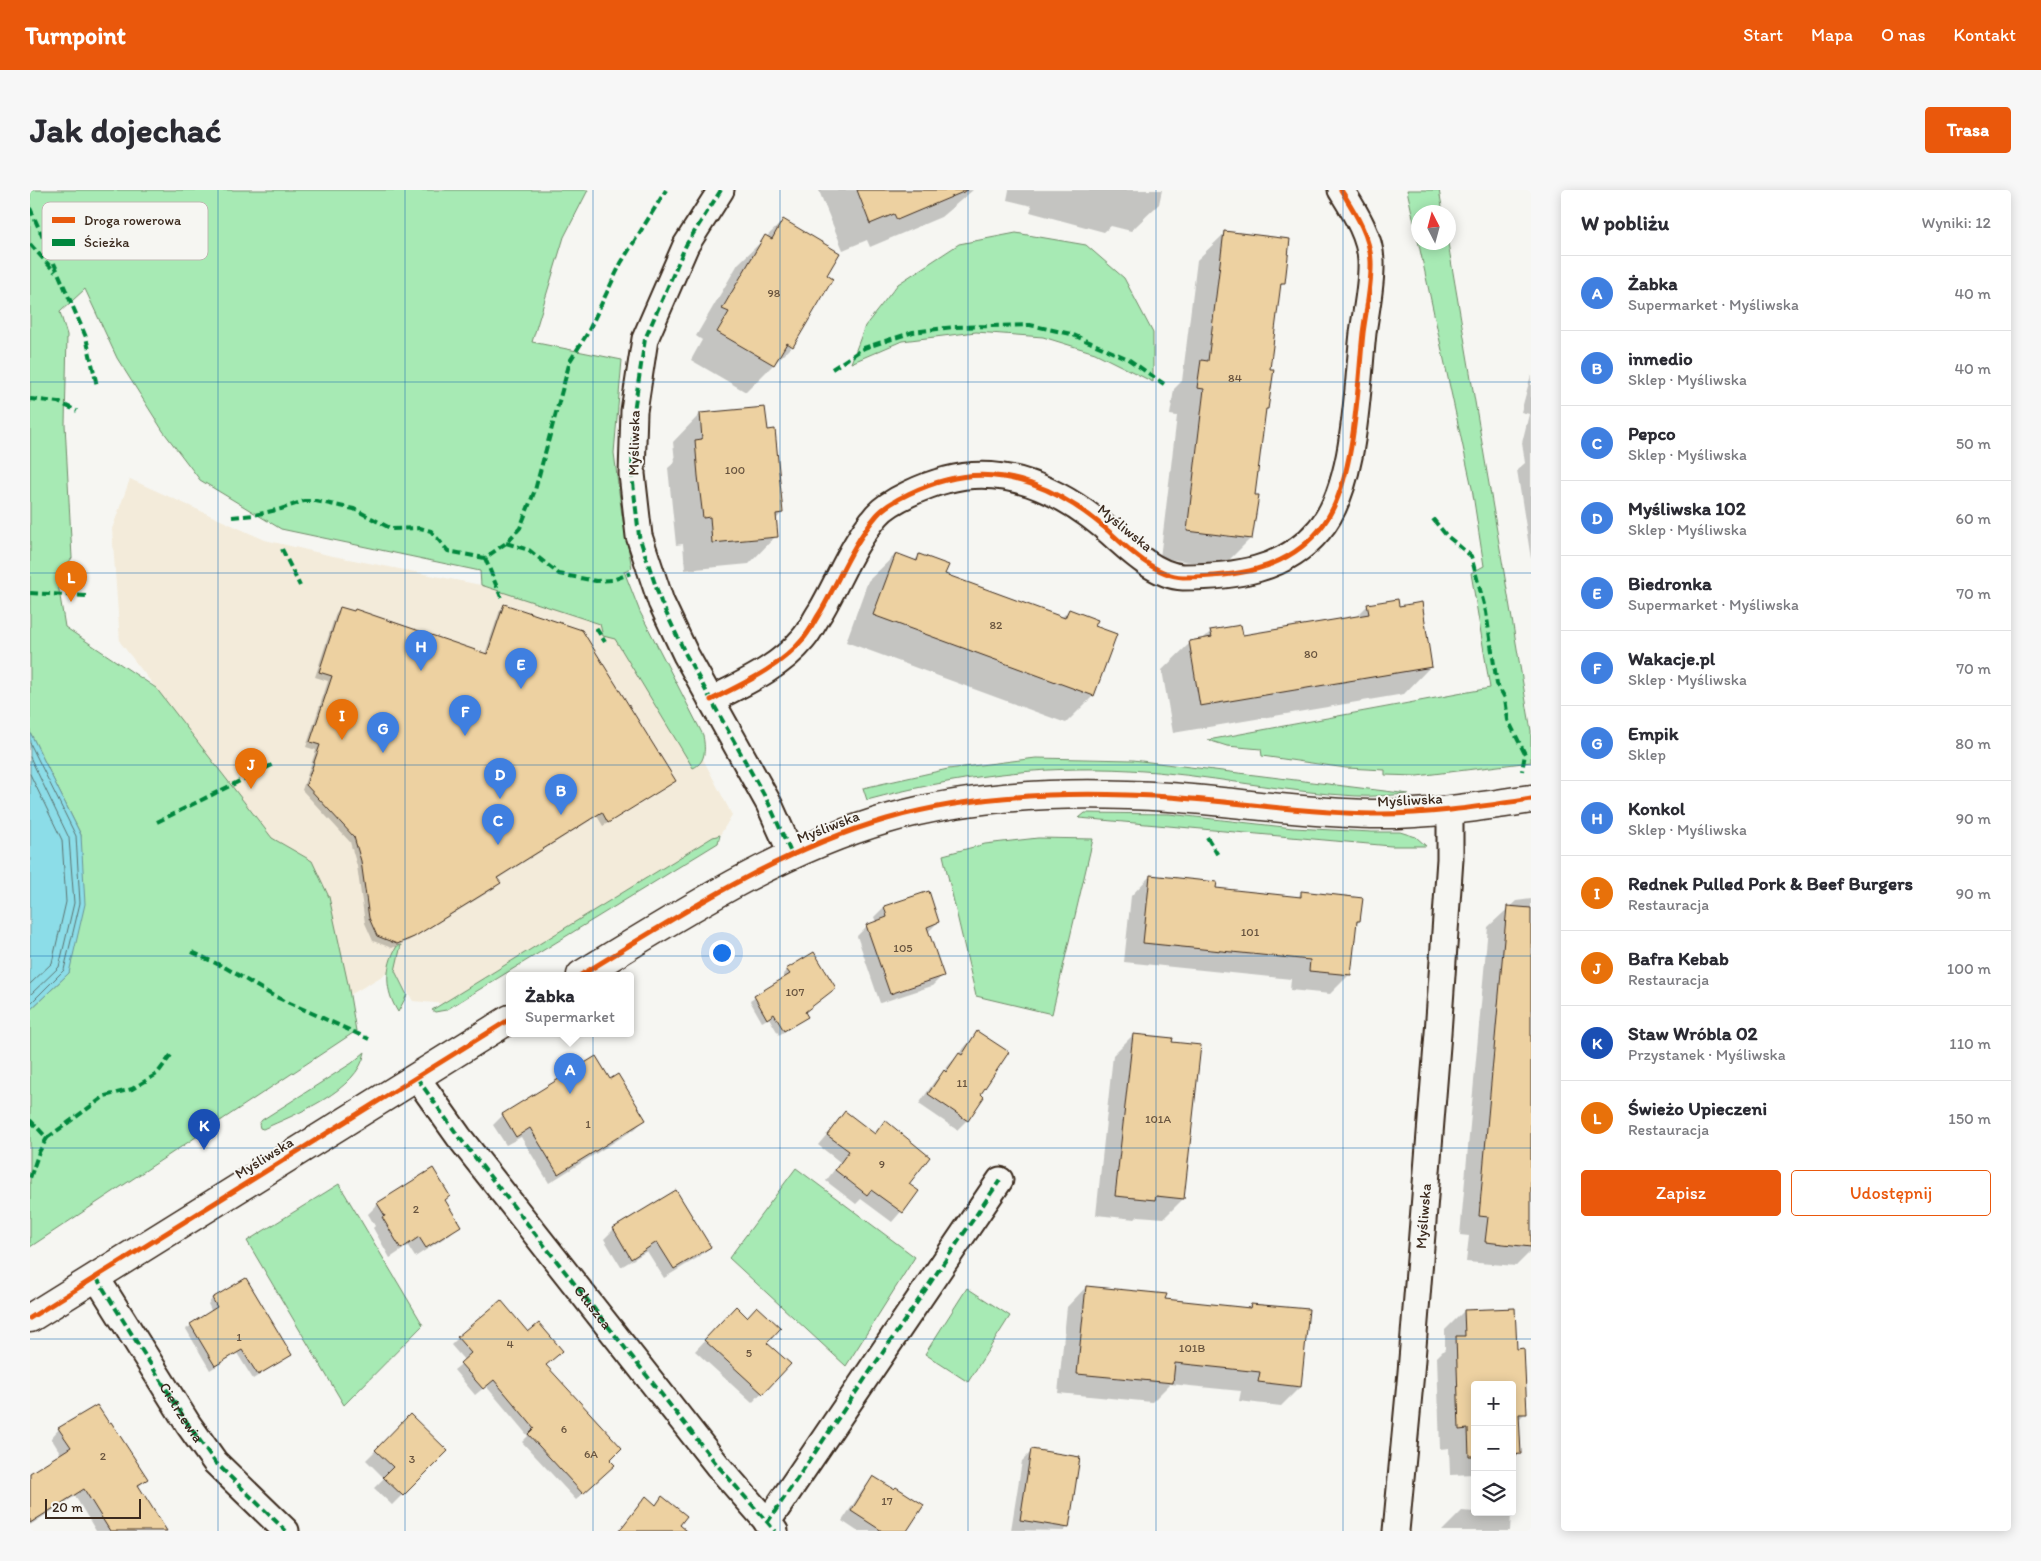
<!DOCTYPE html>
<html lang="pl">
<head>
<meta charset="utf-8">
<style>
  body { margin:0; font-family:Itim,sans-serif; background:#f7f7f7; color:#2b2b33 }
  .controls { position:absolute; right:15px; bottom:15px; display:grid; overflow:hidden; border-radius:5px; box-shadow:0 2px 12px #0003 }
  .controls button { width:45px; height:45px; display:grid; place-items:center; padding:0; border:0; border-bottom:1px solid #e1e1e2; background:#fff; color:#2b2b33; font:25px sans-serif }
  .compass { position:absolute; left:1381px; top:15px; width:45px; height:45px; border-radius:50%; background:#fff; box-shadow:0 2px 12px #0003; rotate:354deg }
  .scale { position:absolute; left:15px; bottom:12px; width:96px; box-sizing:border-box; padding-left:5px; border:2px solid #3b2a1e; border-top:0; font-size:14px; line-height:18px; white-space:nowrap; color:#3b2a1e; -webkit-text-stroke:4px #f6f6f2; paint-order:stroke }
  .you { position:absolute; left:691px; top:762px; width:18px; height:18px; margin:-12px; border:4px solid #fff; border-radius:50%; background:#1a73e8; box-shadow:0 0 0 8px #1a73e833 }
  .badge { display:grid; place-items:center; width:32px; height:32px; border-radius:50%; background:#ea580c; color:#fff; font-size:16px; font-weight:700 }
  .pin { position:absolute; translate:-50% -41px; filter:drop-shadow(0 1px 2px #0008) }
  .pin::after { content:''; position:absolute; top:26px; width:18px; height:15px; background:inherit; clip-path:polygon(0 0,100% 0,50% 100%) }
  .popup { position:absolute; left:476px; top:782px; width:128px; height:65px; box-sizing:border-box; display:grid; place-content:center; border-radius:5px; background:#fff; filter:drop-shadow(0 1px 4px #0005); font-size:16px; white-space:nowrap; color:#7c7c81 }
  .popup b { font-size:19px; color:#2b2b33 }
  .popup::after { content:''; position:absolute; left:50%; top:100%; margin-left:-10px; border:10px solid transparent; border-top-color:#fff }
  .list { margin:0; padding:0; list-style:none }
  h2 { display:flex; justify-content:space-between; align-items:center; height:65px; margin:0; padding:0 20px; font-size:21px }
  h2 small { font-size:16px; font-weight:400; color:#7c7c81 }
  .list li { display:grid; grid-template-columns:32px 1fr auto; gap:15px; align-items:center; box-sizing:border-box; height:75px; padding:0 20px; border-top:1px solid #e1e1e2 }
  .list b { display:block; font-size:19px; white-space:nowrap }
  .list p { margin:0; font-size:16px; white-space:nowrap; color:#7c7c81 }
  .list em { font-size:16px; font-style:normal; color:#7c7c81 }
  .actions { display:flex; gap:10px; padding:15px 20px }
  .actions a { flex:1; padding:11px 0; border:1px solid #ea580c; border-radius:5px; text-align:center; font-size:18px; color:#ea580c }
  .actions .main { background:#ea580c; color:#fff }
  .icon { flex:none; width:28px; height:28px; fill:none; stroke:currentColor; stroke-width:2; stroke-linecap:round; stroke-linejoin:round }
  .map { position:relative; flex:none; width:1501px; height:1341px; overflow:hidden; border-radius:5px }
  header { display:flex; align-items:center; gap:30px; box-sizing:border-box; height:70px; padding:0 25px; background:#ea580c; color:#fff }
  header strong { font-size:24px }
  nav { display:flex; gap:28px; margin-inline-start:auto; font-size:18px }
  .intro { display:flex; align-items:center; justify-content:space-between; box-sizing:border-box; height:120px; padding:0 30px }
  h1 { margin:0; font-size:35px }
  .button { padding:12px 22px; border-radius:5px; background:#ea580c; color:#fff; font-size:18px; font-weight:700 }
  main { display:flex; gap:30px; padding:0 30px }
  aside { flex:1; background:#fff; border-radius:5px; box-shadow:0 2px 12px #0003 }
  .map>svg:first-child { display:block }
  .built { fill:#f3ebda }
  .green { fill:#a7eab4; stroke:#718a69 }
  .water { fill:#8cdde8; stroke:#6c9597 }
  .shadow { fill:#0003 }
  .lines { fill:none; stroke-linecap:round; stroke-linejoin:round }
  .shore { stroke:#5b726f; stroke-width:1 }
  .building { fill:#edd1a1; stroke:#3b2a1e }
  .minor-casing { stroke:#3b2a1e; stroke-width:29 }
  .tertiary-casing { stroke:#3b2a1e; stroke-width:31 }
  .minor { stroke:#f6f6f2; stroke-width:25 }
  .tertiary { stroke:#f6f6f2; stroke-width:28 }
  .quiet { stroke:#00873e; stroke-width:4; stroke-dasharray:8 4; stroke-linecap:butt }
  .cycleway-casing { stroke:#f6f6f2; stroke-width:8 }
  .cycleway { stroke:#e8590c; stroke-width:5 }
  .grid { fill:none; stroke:#1f6fb2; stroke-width:1; stroke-opacity:0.55 }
  .labels { text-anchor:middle; stroke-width:4; stroke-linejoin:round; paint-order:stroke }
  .number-label { font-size:12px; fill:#68543f }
  .street-label { font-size:15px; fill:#3b2a1e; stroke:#f6f6f2 }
  .key { fill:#f6f6f2; stroke:#beb9b2; stroke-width:1 }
  .key-label { font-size:14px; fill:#3b2a1e }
</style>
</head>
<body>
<header>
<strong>Turnpoint</strong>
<nav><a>Start</a><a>Mapa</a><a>O nas</a><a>Kontakt</a></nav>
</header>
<div class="intro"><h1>Jak dojechać</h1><a class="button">Trasa</a></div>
<main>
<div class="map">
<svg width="1501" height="1341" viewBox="0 0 1501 1341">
  <rect width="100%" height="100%" fill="#f6f6f2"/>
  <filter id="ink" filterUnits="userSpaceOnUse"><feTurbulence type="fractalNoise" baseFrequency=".02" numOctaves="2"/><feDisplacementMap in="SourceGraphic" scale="10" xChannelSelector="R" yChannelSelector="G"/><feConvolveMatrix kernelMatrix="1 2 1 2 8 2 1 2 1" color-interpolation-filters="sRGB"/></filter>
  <g filter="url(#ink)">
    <path class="built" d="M100,289L235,350L298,365L451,395L570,434L573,446L585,448L668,576L673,569L702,625L690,645L416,814L383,811L364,779L320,805L282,671L242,648L90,452L82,339Z"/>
    <path class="green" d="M0,0H558L534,47L502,152L592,170L584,263L592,325L602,378L594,381L610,422L673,545C675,557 677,572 663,578L585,449L573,446L570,434L451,395L450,381L251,339L170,290L133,241L87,168L55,99L30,122L37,145L35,234L42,368L27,388L35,437L126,498L242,648L282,671L299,707L318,794L326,841L0,1057V820L39,783L51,645L0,542Z
      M1377,0H1409L1413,22H1388V52L1418,53L1501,541V572L1387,586L1355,585V580L1316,578L1232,566L1231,559L1197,556L1178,550L1460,498L1441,383L1454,376L1442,298Z
      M986,43L1056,55L1094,88L1123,143V192L1065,163L1013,147L946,142L872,151L821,173L835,136L868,94L929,54Z
      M1006,568L1103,570L1379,604C1361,605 1343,607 1326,606C1250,602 1175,584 1100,580C1010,575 923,587 837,610L833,598L918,579Z
      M1055,623L1139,624L1263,638L1342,642H1370L1386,647L1396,656H1361L1049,628Z
      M690,645L688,653L416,820L405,822L402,820L683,647Z
      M1008,648L1063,649L1022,824L946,806L913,665L955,654Z
      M371,755L365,781L377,805L368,822C355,801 354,778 367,756Z
      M335,862C328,901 266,924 233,939L230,938L229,934L232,930L322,873Z
      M766,978L885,1067L816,1176L699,1068Z
      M309,994L393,1135L314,1215L217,1051Z
      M937,1098L980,1126L938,1192L895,1164Z"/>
    <path class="water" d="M0,542L51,645L55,714L39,783L0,820Z"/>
    <path class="shadow" d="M790,0H943L911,27L840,57L837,50L813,60L789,1Z
      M979,0H1132L1129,14L1101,41L1081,36L1074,42L1000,22L1002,16L977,10Z
      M753,31L795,86L762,156L716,202L661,170L672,150L666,146L708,74Z
      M1195,43L1254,92L1250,96L1239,180L1237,218L1234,222L1223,306L1221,348L1193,376L1130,368L1147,226L1140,225L1144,199L1152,191L1167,70Z
      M1501,185V369L1487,280L1495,273L1492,253L1499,224L1491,222Z
      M670,224L737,241L752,323L745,330L746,346L719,374L655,380L653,354L646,355L638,278L645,272L643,252Z
      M866,364L884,371L890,365L913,385L1031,428L1039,420L1064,437L1063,506L1036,533L816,452L838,391Z
      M475,415L644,591L573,636L567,626L467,689L469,693L465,698L378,751L362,758L343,751L335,733L327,676L320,652L272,600L286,560L276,557L298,491L285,487L306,423L310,418L455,464L470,420Z
      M1338,415L1368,417L1401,476L1374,504L1143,543L1132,480L1160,453L1172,450L1181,441L1212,446L1325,428Z
      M1120,686L1185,699L1267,708L1272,702L1329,731L1325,735L1320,784L1300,804L1260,800L1261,789L1094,772L1101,706Z
      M1501,709V1061L1486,1076L1436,1072L1439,1046L1430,1045L1458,737L1486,711Z
      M854,717L908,732L898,742L912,786L902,796L850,813L827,746L837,736L846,732L844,727Z
      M784,763L774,822L777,827L749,845L739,828L732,832L720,811L755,788L753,784L757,780Z
      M948,842L950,905L937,930L927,940L889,914L904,892Z
      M1103,845L1153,1009L1134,1028L1108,1026L1105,1029L1066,1025L1083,865Z
      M565,868L579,891L614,930L605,939L519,993L491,947L476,955L463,935L473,925Z
      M815,923L843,944L855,932L878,995L888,1002L862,1032L831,1009L826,1014L796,991L810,972L788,955Z
      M646,1002L679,1057L669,1067L634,1088L617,1061L591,1077L574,1049L584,1039Z
      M414,1010L429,1035L419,1045L385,1067L378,1056L360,1068L343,1038L345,1036L338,1024L348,1014Z
      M215,1090L260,1165L223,1189L207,1163L180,1180L156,1139L182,1122L178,1114L182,1109Z
      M1056,1097L1134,1110L1217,1119L1221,1115L1270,1197L1251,1216L1209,1211L1211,1201L1140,1194L1122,1212L1028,1203L1037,1117Z
      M1434,1121L1486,1160L1495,1223L1488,1230L1489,1264L1482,1271V1195H1445V1284L1420,1285L1419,1258L1410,1259L1407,1167L1415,1159V1140Z
      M696,1128L735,1153L759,1174L722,1213L665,1161Z
      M498,1144L515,1176L578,1270L576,1282L546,1310L492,1252L498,1246L456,1196L445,1205L424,1180L435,1171L421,1155L428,1148Z
      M380,1226L416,1261L362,1315L344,1298L354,1288L336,1270Z
      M29,1239L117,1289L108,1297L135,1341H66L45,1306L0,1335V1285L31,1264L21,1248Z
      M1002,1261L1038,1337L1034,1341L981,1340L992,1271Z
      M844,1288L864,1300L875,1341H827L812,1331L834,1298Z
      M616,1308L625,1315L633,1308L649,1334L658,1341H588Z
      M1432,1321L1481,1325L1480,1341H1412Z"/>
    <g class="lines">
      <path class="shore" d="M0,553L46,646L50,713L34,780L0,814
        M0,567L39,648L44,713L29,777L0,805
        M0,584L32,650L36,712L22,773L0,794"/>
    </g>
    <path class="building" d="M827,0H938L867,30L864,24L840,34Z
      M753,29L810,63L797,85L803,89L763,157L757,153L744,175L687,142L699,122L692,119L735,45L742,49Z
      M1194,41L1260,49L1255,93H1251L1240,179H1244L1238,219H1236L1225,305H1229L1222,349L1157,341L1174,199L1167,198L1171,170L1178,171Z
      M735,217L738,240L745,239L753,323L746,324L748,347L682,353L680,327L673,328L668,286L665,250L672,249L670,223Z
      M866,363L887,371L889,364L919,375L915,384L1035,428L1039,419L1068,430L1065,436L1087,444L1064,506L843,425Z
      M1368,409L1369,416L1392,412L1402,477L1170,516L1159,451L1182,447L1180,440L1211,435L1213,445L1339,424L1337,414Z
      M474,414L552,440L646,591L578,633L572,622L467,688L471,693L384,747L367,754L347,746L339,728L331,671L324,647L276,595L290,555L280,552L302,486L289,482L310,417L324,421L325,419L457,464Z
      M1120,685L1187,692L1186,698L1271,707V701L1333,708L1330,731H1327L1321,785L1279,781L1280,770L1113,753Z
      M899,701L909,732L897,737L914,786L860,804L836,735L857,727L854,716Z
      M1477,716L1501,718V1057L1455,1052L1458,1027L1449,1026Z
      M784,762L806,798L775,822L778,827L754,841L744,824L737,829L724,806L760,784L756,779Z
      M947,841L979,862L951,904L954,907L938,931L898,904L914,880L916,882L929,863L932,865Z
      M1103,844L1143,848L1142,852L1171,855L1154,1009L1126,1006L1125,1010L1085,1006Z
      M566,866L580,889L588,884L616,930L528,984L500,938L486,947L472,924Z
      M815,921L845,944L855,930L900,967L879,994L889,1001L873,1023L841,1000L837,1005L805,980L819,961L797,945Z
      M403,978L420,1006L415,1010L431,1036L396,1058L389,1047L371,1059L352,1027L355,1026L347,1013Z
      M646,1000L681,1057L644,1079L627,1052L601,1069L583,1038Z
      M216,1088L262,1165L228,1185L212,1160L185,1176L160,1134L187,1117L182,1108Z
      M1056,1096L1137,1104L1135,1109L1220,1118L1221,1114L1279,1119L1271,1197L1228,1192L1230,1182L1145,1173L1143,1193L1047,1184Z
      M471,1110L498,1142L509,1133L533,1161L516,1175L592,1258L580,1270L585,1275L553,1304L498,1244L504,1238L464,1190L453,1199L430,1173L441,1163L427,1147Z
      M706,1116L717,1127L727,1116L751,1138L737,1153L761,1174L733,1204L674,1150Z
      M1485,1118L1487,1159L1494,1158L1497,1224H1489L1491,1264L1482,1265V1195H1445V1266H1439L1438,1239L1429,1240L1426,1146H1435L1434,1120Z
      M67,1215L79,1233L81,1232L118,1289L108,1295L137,1341H80L54,1299L0,1333V1283L41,1257L28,1238Z
      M380,1224L418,1261L373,1306L353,1287L363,1277L345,1260Z
      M1001,1259L1050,1267L1039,1338L990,1330Z
      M843,1286L864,1299L866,1297L894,1315L877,1341H852L821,1321Z
      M616,1306L626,1315L632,1306L657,1326L650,1335L657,1341H589Z"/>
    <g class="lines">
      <g class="minor-casing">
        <g id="minor">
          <path d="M691,0L656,55L615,149L604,221L602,284L609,346L631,412L656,465L739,614L762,665"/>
          <path d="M681,510C714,493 749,478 773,449C780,441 785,430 791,421C809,390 823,353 847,325C860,310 896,295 916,290C974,274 1030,300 1074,337C1094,355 1124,386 1153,387C1203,387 1255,381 1289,340C1326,298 1327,198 1333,143C1336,120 1342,94 1341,71C1340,45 1324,21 1311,0"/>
          <path d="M387,888L429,947L688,1276L745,1341"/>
          <path d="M66,1087L158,1234L185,1272L256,1341"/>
          <path d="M737,1333L970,990"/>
          <path id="s1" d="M1366,1341L1381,1182L1408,843L1420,669V620"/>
        </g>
      </g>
      <g class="tertiary-casing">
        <path id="tertiary" d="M551,785C648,726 746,661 857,629C944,604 1048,601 1139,607C1207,612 1274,623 1342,624C1396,625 1448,617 1501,609
          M0,1128L480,829"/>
      </g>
      <use href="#minor" class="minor"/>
      <use href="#tertiary" class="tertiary"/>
      <g class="quiet">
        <path d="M691,0L656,55L615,149L604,221L602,284L609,346L631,412L656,465L739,614L762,665"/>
        <path d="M0,18L56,147L67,196"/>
        <path d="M0,54L25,82"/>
        <path d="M802,179L834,158L883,142L924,137L1000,135L1041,144L1098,169L1134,194"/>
        <path d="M0,209L28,212L47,221"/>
        <path d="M202,327L224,325L251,319L274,311H286L324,319L362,339L390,338L401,341L418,361L455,368L476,353L490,338L505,300L540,171L557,144L591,73L636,0"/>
        <path d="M1403,329L1416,345L1441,366L1456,422L1467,494L1475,508L1478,530L1495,564L1492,581"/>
        <path d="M476,353L499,360L529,384L566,391L583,390L601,383"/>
        <path d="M252,359L270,396"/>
        <path d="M455,368L471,407"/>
        <path d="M0,403L57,406"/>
        <path d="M566,438L575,452"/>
        <path d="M127,632L242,575"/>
        <path d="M1177,647L1189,667"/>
        <path d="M162,762L196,778L242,805L339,849"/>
        <path id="s2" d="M387,888L429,947L688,1276L745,1341"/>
        <path d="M0,930L17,948L9,962L0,988"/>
        <path d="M17,948L75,906L102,899L127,884L141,865"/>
        <path id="s3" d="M66,1087L158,1234L185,1272L256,1341"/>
        <path d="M737,1333L970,990"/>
      </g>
      <g class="cycleway-casing">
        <path id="cycleway" d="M681,510C714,493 749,478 773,449C780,441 785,430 791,421C809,390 823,353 847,325C860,310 896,295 916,290C974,274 1030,300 1074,337C1094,355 1124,386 1153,387C1203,387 1255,381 1289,340C1326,298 1327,198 1333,143C1336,120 1342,94 1341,71C1340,45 1324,21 1311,0
          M551,785C648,726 746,661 857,629C944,604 1048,601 1139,607C1207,612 1274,623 1342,624C1396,625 1448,617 1501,609
          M0,1128L480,829"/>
      </g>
      <use href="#cycleway" class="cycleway"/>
    </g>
  </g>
  <path class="grid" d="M188,0V1341M375,0V1341M563,0V1341M750,0V1341M938,0V1341M1126,0V1341M1313,0V1341M0,192H1501M0,383H1501M0,575H1501M0,766H1501M0,958H1501M0,1149H1501"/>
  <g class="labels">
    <g class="number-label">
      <text x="744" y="107">98</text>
      <text x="1205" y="192">84</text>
      <text x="705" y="284">100</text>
      <text x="966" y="439">82</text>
      <text x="1281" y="468">80</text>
      <text x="1220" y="746">101</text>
      <text x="873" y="762">105</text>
      <text x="765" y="806">107</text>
      <text x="932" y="897">11</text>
      <text x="1128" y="933">101A</text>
      <text x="558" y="938">1</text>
      <text x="852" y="978">9</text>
      <text x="386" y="1023">2</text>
      <text x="209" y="1151">1</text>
      <text x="480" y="1158">4</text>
      <text x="1162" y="1162">101B</text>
      <text x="719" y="1167">5</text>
      <text x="534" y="1243">6</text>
      <text x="561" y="1268">6A</text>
      <text x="73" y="1270">2</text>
      <text x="382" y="1273">3</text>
      <text x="857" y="1315">17</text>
    </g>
    <g class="street-label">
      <text transform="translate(604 253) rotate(-89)" y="5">Myśliwska</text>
      <text transform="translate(1095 338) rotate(39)" y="5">Myśliwska</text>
      <text transform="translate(1380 610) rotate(-3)" y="5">Myśliwska</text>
      <text transform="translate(798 637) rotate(-21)" y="5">Myśliwska</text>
      <text transform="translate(234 968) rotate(-32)" y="5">Myśliwska</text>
      <text dy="5" stroke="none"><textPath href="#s1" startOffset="316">Myśliwska</textPath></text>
      <text dy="5" stroke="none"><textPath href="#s2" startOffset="289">Głuszca</textPath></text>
      <text dy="5" stroke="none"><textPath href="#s3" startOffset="160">Cietrzewia</textPath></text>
    </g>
  </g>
  <rect x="12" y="12" width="166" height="58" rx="8" class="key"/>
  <rect x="22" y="27" width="23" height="6" fill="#e8590c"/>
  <rect x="22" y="49" width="23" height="7" fill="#00873e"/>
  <g class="key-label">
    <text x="54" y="35">Droga rowerowa</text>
    <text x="54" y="57">Ścieżka</text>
  </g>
</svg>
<div class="controls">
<button>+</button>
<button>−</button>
<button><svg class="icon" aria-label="layers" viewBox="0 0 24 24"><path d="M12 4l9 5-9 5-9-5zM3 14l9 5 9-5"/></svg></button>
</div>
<svg class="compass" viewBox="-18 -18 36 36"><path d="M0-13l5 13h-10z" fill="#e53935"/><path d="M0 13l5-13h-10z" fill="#7c7c81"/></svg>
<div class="scale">20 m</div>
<div class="you"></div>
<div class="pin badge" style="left:540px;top:904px;background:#3f7fe0">A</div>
<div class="popup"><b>Żabka</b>Supermarket</div>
<div class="pin badge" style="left:531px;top:625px;background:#3f7fe0">B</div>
<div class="pin badge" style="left:468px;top:655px;background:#3f7fe0">C</div>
<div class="pin badge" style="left:470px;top:609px;background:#3f7fe0">D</div>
<div class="pin badge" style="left:491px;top:499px;background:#3f7fe0">E</div>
<div class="pin badge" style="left:435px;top:546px;background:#3f7fe0">F</div>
<div class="pin badge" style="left:353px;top:563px;background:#3f7fe0">G</div>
<div class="pin badge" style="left:391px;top:481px;background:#3f7fe0">H</div>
<div class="pin badge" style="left:312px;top:550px;background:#e8710a">I</div>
<div class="pin badge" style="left:221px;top:599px;background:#e8710a">J</div>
<div class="pin badge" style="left:174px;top:960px;background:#1a4fb4">K</div>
<div class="pin badge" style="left:41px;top:412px;background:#e8710a">L</div>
</div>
<aside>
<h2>W pobliżu<small>Wyniki: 12</small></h2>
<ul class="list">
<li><span class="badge" style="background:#3f7fe0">A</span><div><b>Żabka</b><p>Supermarket · Myśliwska</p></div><em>40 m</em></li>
<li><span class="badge" style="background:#3f7fe0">B</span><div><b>inmedio</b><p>Sklep · Myśliwska</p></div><em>40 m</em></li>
<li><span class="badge" style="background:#3f7fe0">C</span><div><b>Pepco</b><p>Sklep · Myśliwska</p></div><em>50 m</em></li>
<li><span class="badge" style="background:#3f7fe0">D</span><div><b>Myśliwska 102</b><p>Sklep · Myśliwska</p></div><em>60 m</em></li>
<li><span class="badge" style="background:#3f7fe0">E</span><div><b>Biedronka</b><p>Supermarket · Myśliwska</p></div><em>70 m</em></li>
<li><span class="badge" style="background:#3f7fe0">F</span><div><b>Wakacje.pl</b><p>Sklep · Myśliwska</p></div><em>70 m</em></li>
<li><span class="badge" style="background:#3f7fe0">G</span><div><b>Empik</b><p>Sklep</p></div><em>80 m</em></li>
<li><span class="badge" style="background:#3f7fe0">H</span><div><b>Konkol</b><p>Sklep · Myśliwska</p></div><em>90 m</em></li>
<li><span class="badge" style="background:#e8710a">I</span><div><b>Rednek Pulled Pork &amp; Beef Burgers</b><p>Restauracja</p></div><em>90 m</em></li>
<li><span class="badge" style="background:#e8710a">J</span><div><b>Bafra Kebab</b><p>Restauracja</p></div><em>100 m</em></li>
<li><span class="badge" style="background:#1a4fb4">K</span><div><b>Staw Wróbla 02</b><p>Przystanek · Myśliwska</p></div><em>110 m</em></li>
<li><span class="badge" style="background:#e8710a">L</span><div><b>Świeżo Upieczeni</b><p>Restauracja</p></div><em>150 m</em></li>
</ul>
<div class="actions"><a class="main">Zapisz</a><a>Udostępnij</a></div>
</aside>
</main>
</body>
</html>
